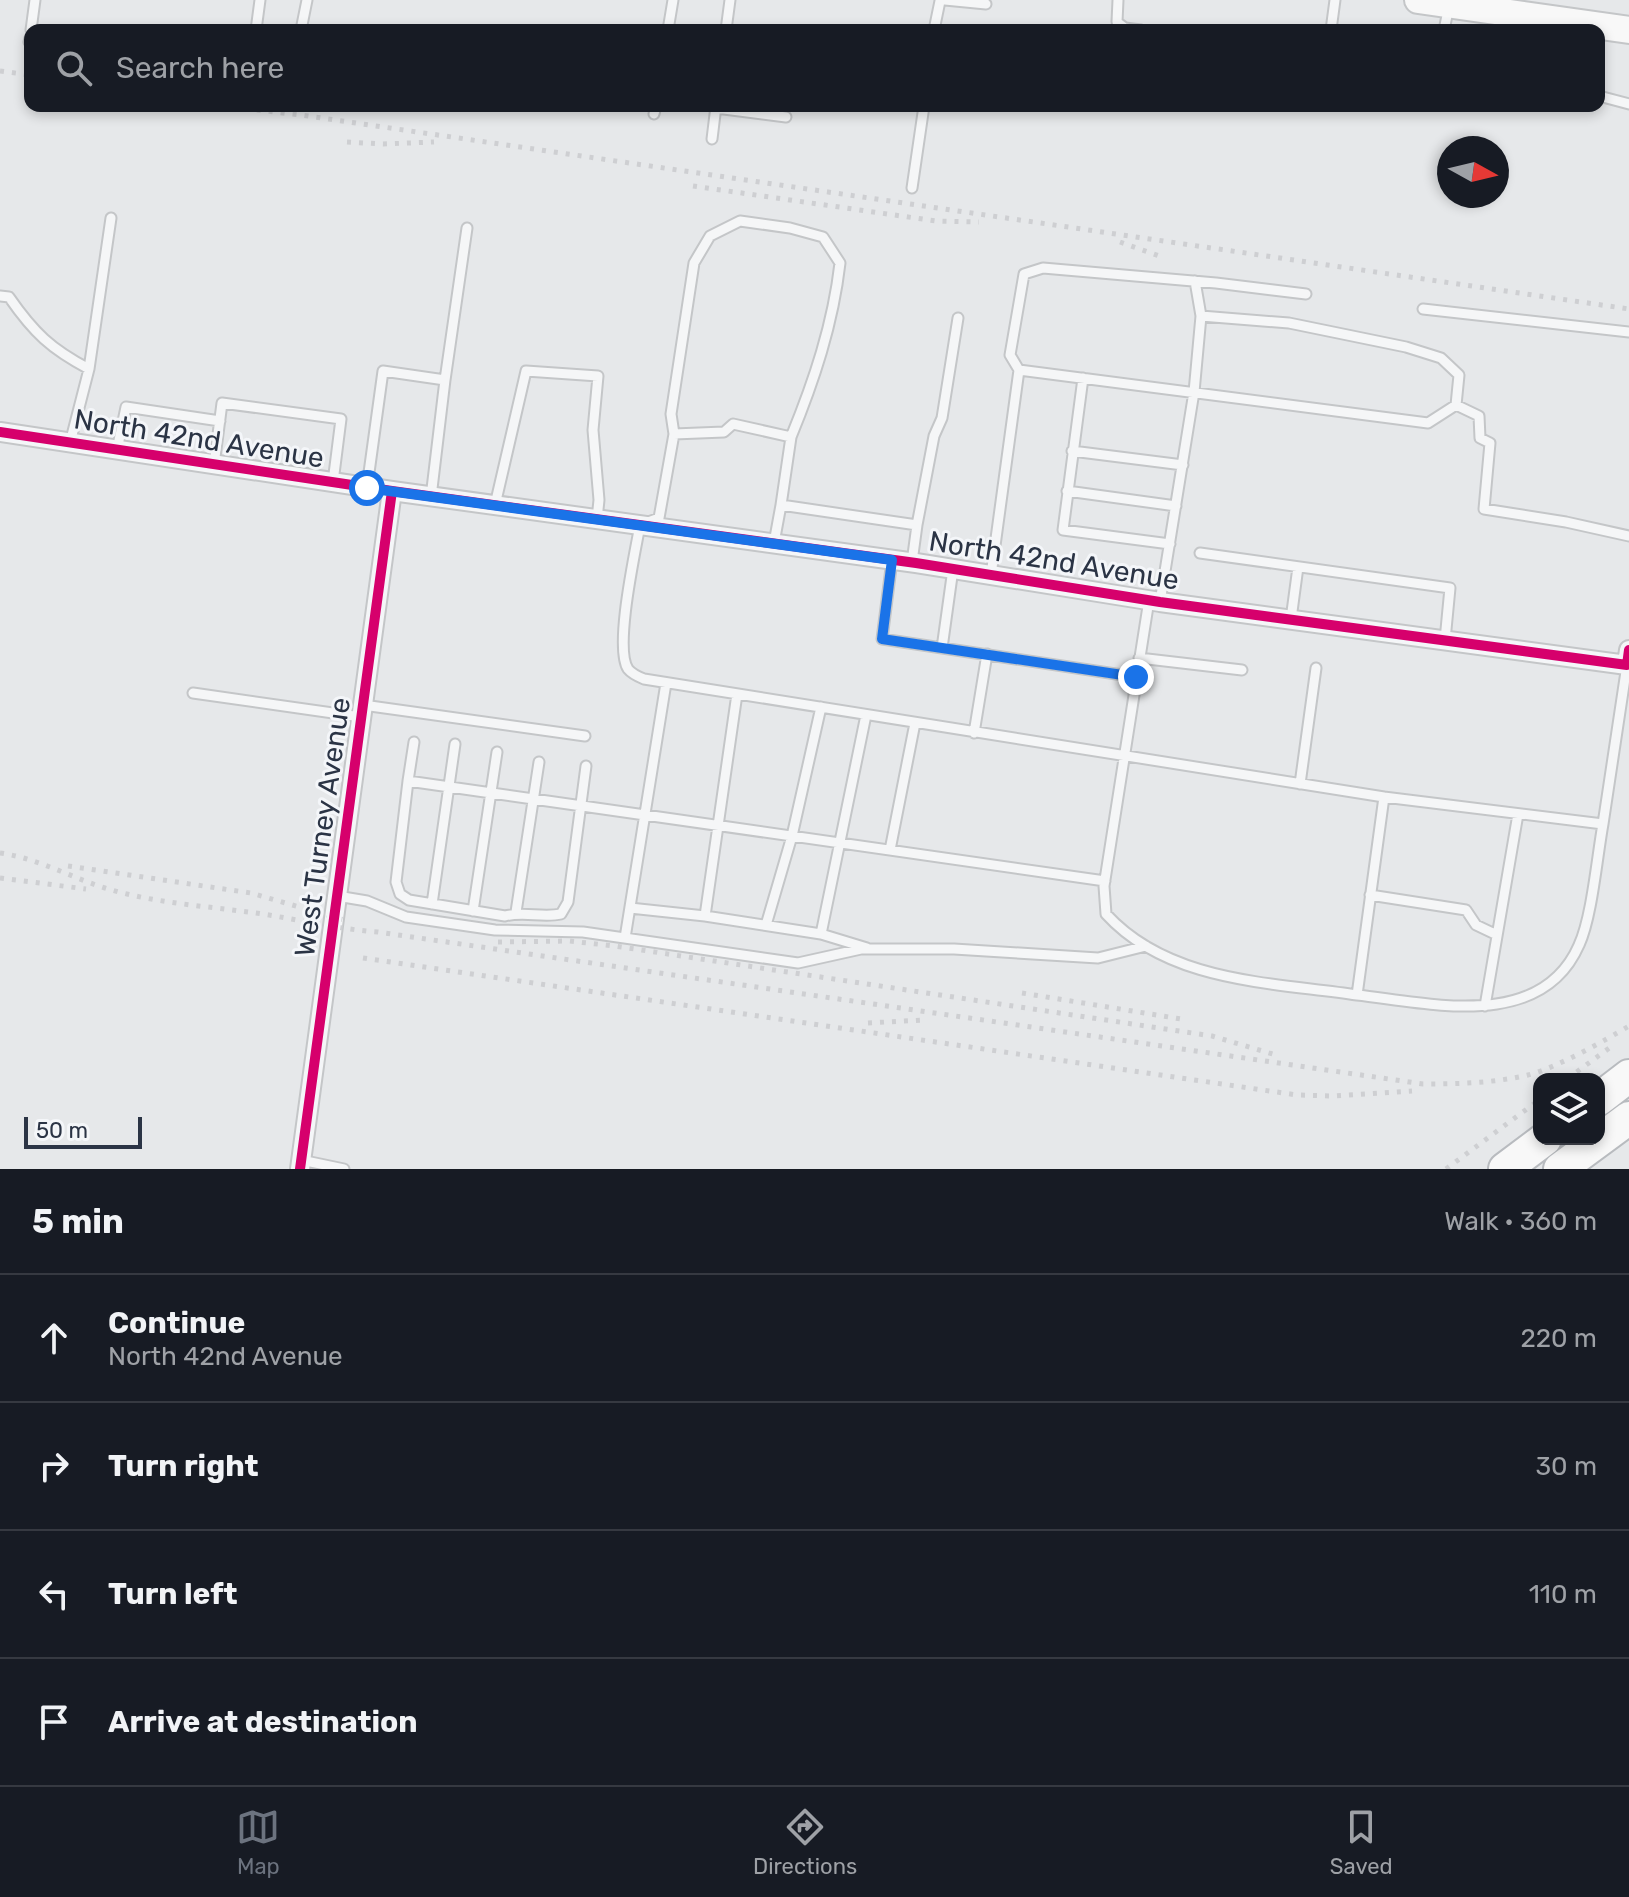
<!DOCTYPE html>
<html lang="en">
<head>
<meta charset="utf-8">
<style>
  body { margin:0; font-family:Rubik,sans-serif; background:#20242c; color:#f1f3f6 }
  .controls { position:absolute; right:24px; bottom:24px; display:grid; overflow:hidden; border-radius:16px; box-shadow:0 4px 12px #0003 }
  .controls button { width:72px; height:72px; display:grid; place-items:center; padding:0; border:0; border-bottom:2px solid #363941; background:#171b24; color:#f1f3f6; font:40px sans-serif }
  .compass { position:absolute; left:1437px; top:136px; width:72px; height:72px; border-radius:50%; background:#171b24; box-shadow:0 4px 12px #0003; rotate:98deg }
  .scale { position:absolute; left:24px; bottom:20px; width:118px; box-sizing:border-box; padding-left:8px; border:4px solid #2b3445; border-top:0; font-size:22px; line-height:28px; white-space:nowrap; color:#2b3445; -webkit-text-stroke:6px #f4f6f9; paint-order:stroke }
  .stop { position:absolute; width:24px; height:24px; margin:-18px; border:6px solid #1a73e8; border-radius:50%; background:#fff }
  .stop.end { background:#1a73e8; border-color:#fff; box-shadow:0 2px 8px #0008 }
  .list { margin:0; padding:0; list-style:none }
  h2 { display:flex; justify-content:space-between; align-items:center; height:104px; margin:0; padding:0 32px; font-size:34px }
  h2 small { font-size:26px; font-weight:400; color:#9ea1a6 }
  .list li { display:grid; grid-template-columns:52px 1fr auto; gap:24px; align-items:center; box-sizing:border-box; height:128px; padding:0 32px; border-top:2px solid #363941 }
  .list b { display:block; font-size:30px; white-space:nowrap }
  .list p { margin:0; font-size:26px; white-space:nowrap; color:#9ea1a6 }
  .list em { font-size:26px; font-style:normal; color:#9ea1a6 }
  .icon { flex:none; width:44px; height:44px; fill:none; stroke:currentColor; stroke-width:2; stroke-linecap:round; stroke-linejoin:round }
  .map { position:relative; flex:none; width:1629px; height:1169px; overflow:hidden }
  .search { position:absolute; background:#171b24; box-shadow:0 4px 12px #0003; left:24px; right:24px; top:24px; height:88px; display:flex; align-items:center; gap:20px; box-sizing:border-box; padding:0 28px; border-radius:16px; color:#9ea1a6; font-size:30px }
  .sheet { height:616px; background:#171b24 }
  nav { display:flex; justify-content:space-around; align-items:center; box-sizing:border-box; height:112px; border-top:2px solid #363941; background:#171b24; font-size:22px; color:#9ea1a6 }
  nav a { display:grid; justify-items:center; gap:4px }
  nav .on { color:#6c737f }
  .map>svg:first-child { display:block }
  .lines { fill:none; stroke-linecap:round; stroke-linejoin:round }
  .service-casing { stroke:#c4c6c8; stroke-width:13 }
  .minor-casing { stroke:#c4c6c8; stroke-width:22 }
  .secondary-casing { stroke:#c4c6c8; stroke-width:30 }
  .trunk-casing { stroke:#b8bbbf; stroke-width:36 }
  .service { stroke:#f5f6f7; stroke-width:9 }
  .minor { stroke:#f5f6f7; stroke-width:18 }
  .secondary { stroke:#f8f8f8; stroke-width:26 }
  .trunk { stroke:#f8f8f8; stroke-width:32 }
  .rail { stroke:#cecfd2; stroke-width:5; stroke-dasharray:4 8; stroke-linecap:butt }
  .cycleway-casing { stroke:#f4f6f9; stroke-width:15 }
  .cycleway { stroke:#d6006c; stroke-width:10 }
  .route { stroke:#1a73e8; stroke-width:10 }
  .labels { text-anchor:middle; stroke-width:6; stroke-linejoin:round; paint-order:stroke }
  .street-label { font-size:28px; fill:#2b3445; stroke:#f4f6f9 }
</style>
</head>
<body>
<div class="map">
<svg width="1629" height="1169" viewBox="0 0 1629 1169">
  <rect width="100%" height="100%" fill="#e6e8ea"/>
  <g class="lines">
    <g class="service-casing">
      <path id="service" d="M945,0L986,4
        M1118,0L1117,22L1125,28L1141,30
        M31,30L35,0
        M256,30L260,0
        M301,30L307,0
        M668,30L673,0
        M726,30L730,0
        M934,30L940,1L943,0
        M1331,30L1335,0
        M1444,30L1449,6
        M29,42L30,38
        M1599,96L1629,104
        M716,108L786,117
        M654,114L656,106
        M712,139L716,106
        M912,188L924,106
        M1195,281L1201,316
        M1306,294L1216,283L1043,268L1024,274L1010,355L1019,370L1428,423L1456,405L1479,416L1480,438L1490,443L1484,509L1566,522L1629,536
        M0,296L9,297C34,333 51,349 89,369
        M1423,309L1629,332
        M1083,378L1063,530L1170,544
        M445,380L467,228
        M674,434L671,414L694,263L710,236L740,221L790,228L823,237L840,263C833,324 814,381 791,437
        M70,443L89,369L111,218
        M117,450L126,407L220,421
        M1072,451L1183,465
        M214,465L222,403L341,419L333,482
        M367,487L383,371L445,380L431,497
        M1067,491L1176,506
        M495,505L526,371L598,376L593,430L599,500L597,519
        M781,505L791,437L733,424L724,432L674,434L659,518L640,525C635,553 614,648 628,669C632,674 639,677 644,679L1384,797
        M917,525L934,436L942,418L958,318
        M774,543L781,505L917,525L912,562
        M1200,553L1450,588L1445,640
        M892,560L882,639L1136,677
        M991,575L1019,370
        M1149,600L1104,886L1106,914C1169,983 1271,982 1357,995L1384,797L1603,824L1627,665
        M1160,602L1194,392L1201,316L1289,323L1406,347L1441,358L1459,375L1456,405
        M1291,619L1298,567
        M942,648L953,569
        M1139,658L1242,670
        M193,693L361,717
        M737,694L705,916L821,934L866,715
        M363,705L585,736
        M974,733L987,654
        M586,766L568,902L561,914C542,918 524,911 505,916L409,900L400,894L396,882L408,781C487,792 566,803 645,815L1105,881
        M408,781L414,742
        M1300,784L1316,668
        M890,850L915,723
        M1370,895L1466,910L1476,925L1497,935
        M337,896L367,901L406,917L495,930L583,932L798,963L861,949H954L1098,958L1146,946
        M432,904L455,744
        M630,908L705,916
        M473,911L497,752
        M516,912L539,762
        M766,925L792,836L821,707
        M821,934L867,948
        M625,938L666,683
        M1357,995C1429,1003 1541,1032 1579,945C1592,917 1597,857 1603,824
        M1485,1006L1518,814
        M301,1160L344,1169"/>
    </g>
    <g class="minor-casing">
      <path id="minor" d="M0,432L392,491L916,563L1160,602L1627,665L1629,650
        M300,1169L392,491"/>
    </g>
    <g class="secondary-casing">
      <path id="secondary" d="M1418,0L1629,30"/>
    </g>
    <g class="trunk-casing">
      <path id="trunk" d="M1599,1099L1629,1076
        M1505,1169L1545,1139
        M1560,1169L1629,1118"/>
    </g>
    <use href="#service" class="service"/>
    <use href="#minor" class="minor"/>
    <use href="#secondary" class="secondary"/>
    <use href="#trunk" class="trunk"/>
    <path class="rail" d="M0,71L30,75
      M221,106L301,115L1629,309
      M347,142L383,144L434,142
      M693,186L936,221L979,222
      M1120,242L1162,257
      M0,853C37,858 70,877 105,888C153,903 206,906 256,913C297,919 336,929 378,932L1423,1084C1458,1084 1494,1083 1528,1075C1556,1068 1604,1041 1629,1026
      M68,866L251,893L344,920
      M0,878L86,889
      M498,942L569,941L615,946L1212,1036L1276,1055
      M363,958L1297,1095L1333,1096L1412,1091
      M1022,993L1181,1019
      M868,1023L923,1020
      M1567,1079L1612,1046
      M1446,1169L1539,1100"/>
    <g class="cycleway-casing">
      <path id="cycleway" d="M0,432L392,491L916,563L1160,602L1627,665L1629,650
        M300,1169L392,491"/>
    </g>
    <use href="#cycleway" class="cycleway"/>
  </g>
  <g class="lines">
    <path class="route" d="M367,488L892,560L882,639L1136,677"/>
  </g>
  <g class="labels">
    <g class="street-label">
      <text transform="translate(199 438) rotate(9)" y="10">North 42nd Avenue</text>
      <text transform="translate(1054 560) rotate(9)" y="10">North 42nd Avenue</text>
      <text transform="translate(322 827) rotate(-82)" y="10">West Turney Avenue</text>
    </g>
  </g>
</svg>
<div class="controls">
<button><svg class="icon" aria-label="layers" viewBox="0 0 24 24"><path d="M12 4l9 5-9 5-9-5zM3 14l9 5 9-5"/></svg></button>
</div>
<svg class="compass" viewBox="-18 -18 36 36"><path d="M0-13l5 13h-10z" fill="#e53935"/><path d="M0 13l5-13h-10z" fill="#9ea1a6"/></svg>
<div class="scale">50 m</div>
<div class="stop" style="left:367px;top:488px"></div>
<div class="stop end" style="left:1136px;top:677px"></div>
<div class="search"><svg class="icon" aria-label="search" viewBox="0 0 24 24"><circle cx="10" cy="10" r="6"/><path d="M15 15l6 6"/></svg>Search here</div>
</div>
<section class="sheet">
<h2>5 min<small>Walk · 360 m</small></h2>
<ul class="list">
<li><svg class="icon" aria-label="ahead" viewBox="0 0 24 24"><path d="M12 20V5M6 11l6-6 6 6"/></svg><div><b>Continue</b><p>North 42nd Avenue</p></div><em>220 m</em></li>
<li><svg class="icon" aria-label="right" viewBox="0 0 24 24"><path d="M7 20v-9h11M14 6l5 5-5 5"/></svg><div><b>Turn right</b></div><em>30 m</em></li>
<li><svg class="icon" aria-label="left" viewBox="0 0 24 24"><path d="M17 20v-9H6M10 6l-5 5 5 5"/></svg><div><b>Turn left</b></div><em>110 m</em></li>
<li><svg class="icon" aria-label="arrive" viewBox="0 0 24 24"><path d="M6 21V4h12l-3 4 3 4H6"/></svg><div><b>Arrive at destination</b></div></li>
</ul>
</section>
<nav>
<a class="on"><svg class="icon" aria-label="map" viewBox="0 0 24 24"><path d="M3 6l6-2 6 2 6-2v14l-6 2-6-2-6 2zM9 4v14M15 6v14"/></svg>Map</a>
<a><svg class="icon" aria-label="directions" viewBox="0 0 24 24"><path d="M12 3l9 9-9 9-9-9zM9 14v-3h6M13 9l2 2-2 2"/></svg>Directions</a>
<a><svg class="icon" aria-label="saved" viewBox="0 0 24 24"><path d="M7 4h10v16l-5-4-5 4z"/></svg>Saved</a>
</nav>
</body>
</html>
